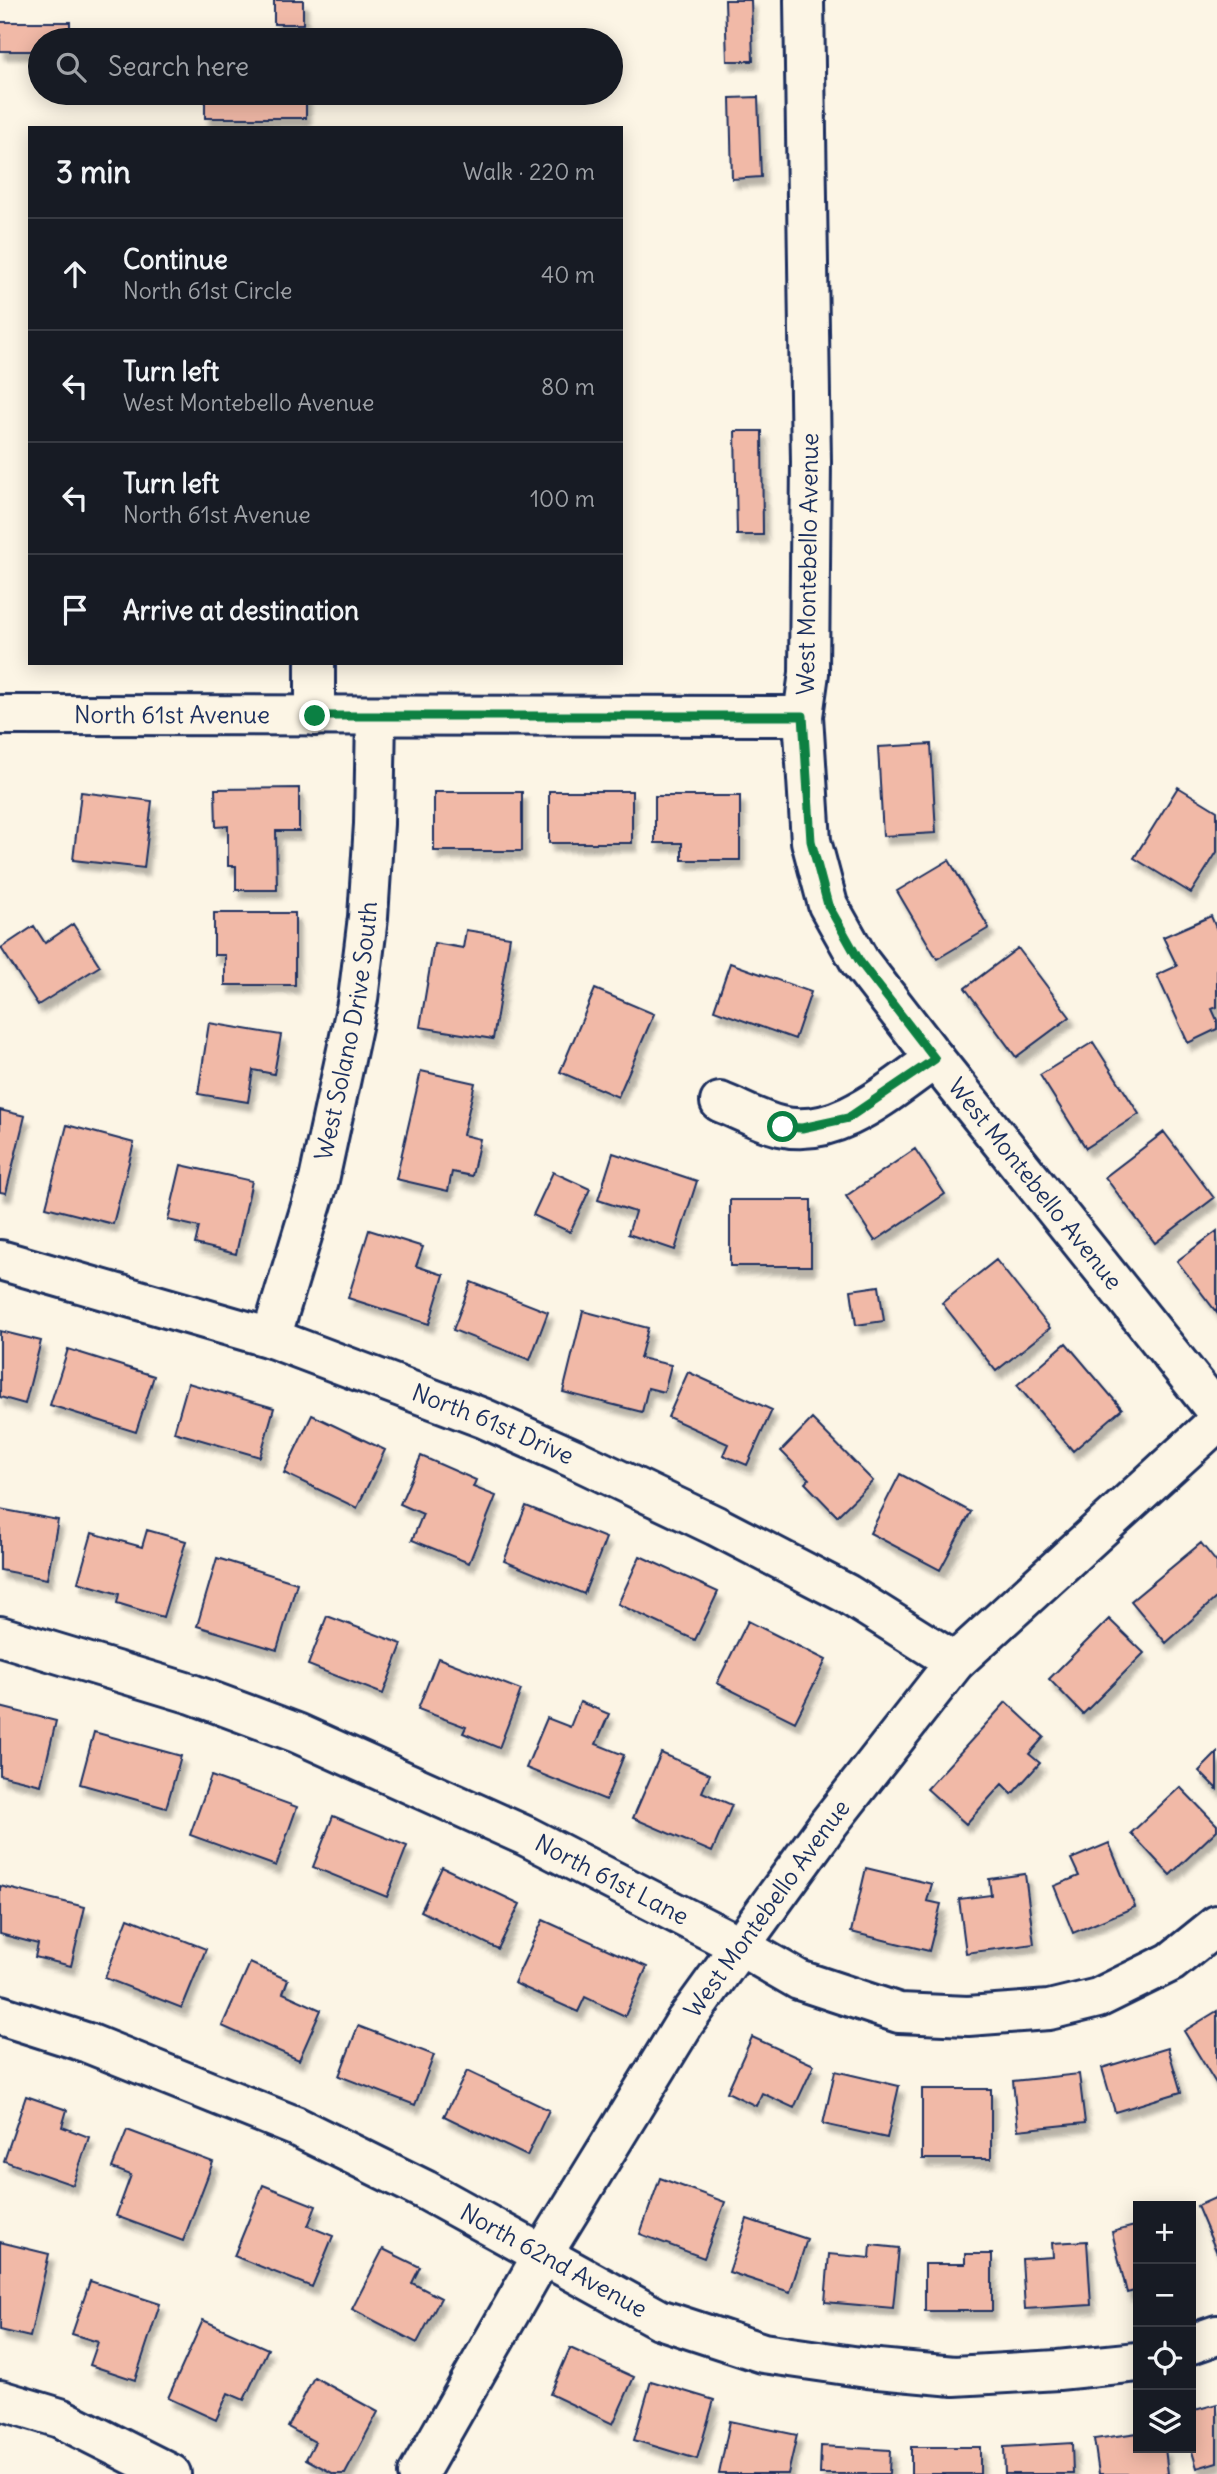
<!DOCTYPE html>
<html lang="en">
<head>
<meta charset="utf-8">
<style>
  body { margin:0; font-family:Delius,sans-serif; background:#242831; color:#f1f3f6 }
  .controls { position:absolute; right:21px; bottom:21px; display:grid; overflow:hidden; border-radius:0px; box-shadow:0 4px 18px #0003 }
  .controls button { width:63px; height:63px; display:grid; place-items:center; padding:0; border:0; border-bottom:2px solid #363941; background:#171b24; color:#f1f3f6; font:35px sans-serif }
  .stop { position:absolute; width:21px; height:21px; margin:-16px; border:5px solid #0b8043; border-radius:50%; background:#fff }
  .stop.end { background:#0b8043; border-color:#fff; box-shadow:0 2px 7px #0008 }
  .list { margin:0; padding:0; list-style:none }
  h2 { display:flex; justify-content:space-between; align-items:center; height:91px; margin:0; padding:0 28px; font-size:30px }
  h2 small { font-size:23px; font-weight:400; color:#9ea1a6 }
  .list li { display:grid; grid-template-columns:46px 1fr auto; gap:21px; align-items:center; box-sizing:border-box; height:112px; padding:0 28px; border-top:2px solid #363941 }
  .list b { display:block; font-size:26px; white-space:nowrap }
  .list p { margin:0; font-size:23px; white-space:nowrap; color:#9ea1a6 }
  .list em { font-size:23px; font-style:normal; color:#9ea1a6 }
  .icon { flex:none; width:38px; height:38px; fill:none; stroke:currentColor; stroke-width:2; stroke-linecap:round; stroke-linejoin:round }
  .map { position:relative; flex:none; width:1217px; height:2474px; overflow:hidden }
  .search { position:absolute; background:#171b24; box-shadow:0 4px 18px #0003; left:28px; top:28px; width:595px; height:77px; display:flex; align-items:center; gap:18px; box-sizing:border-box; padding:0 24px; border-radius:38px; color:#9ea1a6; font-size:26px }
  .panel { position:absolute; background:#171b24; box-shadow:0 4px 18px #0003; left:28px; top:126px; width:595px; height:539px; border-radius:0px }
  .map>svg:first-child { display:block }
  .building { fill:#f1b9a7; stroke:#1b2f5e; stroke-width:2; filter:url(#shadow) }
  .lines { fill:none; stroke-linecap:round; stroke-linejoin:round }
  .minor-casing { stroke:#1b2f5e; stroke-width:44 }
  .minor { stroke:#fcf5e5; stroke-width:38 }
  .route { stroke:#0b8043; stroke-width:9 }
  .labels { text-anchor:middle; stroke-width:5; stroke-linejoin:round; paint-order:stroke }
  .street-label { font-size:24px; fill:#1b2f5e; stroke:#fcf5e5 }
</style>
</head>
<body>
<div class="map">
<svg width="1217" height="2474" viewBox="0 0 1217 2474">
  <defs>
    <filter id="shadow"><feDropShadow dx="4.5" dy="8" stdDeviation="2" flood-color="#0004"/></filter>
  </defs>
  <rect width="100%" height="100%" fill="#fcf5e5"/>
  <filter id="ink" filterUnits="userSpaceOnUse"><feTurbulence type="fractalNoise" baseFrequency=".0143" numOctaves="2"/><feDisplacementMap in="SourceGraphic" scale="14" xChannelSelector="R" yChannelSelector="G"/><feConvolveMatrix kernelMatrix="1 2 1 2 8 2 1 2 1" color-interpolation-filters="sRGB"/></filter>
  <g filter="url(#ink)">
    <path class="building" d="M274,0H303V24H274Z
      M725,0H751L753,61H727Z
      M0,22H70V40H40V51H0Z
      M205,93H306V118H205Z
      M758,97L761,177L732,179L730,98Z
      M735,431H762L763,535H737Z
      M931,744L936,833L883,836L878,747Z
      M1178,787L1217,811V852L1191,893L1134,858Z
      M299,788V831H276L277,890H236V866H228V826L216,827L215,789Z
      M549,791H632V843H549Z
      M81,792L152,801L144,868L73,860Z
      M434,792H522V851H434Z
      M655,796H740V860H682V843H655Z
      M949,860L989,928L937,959L897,891Z
      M214,913H295V985H225V955H214Z
      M1211,916L1217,930V1007L1212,1009L1217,1020V1029L1188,1043L1157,975L1177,966L1163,937Z
      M73,924L100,966L38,1005L1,948L34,926L45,943Z
      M466,930L510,937L493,1039L420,1027L434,943L463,948Z
      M1018,948L1070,1017L1016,1057L965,988Z
      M730,963L811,992L795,1039L714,1010Z
      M595,989L654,1014L618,1097L560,1072Z
      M209,1023L281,1035L274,1074L253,1070L248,1102L198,1094Z
      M1093,1042L1139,1114L1086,1148L1040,1075Z
      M421,1071L475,1083L463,1135L480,1139L472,1176L452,1172L448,1191L396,1179Z
      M0,1110L25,1116L6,1193L0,1192Z
      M67,1125L134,1143L113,1224L46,1207Z
      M1164,1132L1214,1198L1155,1243L1105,1177Z
      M915,1149L945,1194L875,1241L846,1196Z
      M613,1153L697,1181L675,1250L628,1234L635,1212L598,1200Z
      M181,1165L252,1181L236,1254L195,1244L199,1227L168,1220Z
      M553,1172L590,1189L570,1232L533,1215Z
      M730,1200H811V1266H730Z
      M369,1230L423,1247L416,1266L444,1275L429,1324L348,1298Z
      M1217,1231V1313L1177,1261Z
      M996,1260L1050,1328L996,1371L942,1303Z
      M471,1282L548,1312L530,1360L453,1330Z
      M879,1286L884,1321L856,1325L851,1290Z
      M583,1311L648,1328L640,1358L671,1365L664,1392L648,1388L642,1412L563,1392Z
      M0,1331L41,1341L25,1404L0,1397Z
      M1066,1343L1122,1409L1073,1451L1017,1385Z
      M68,1349L154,1376L136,1432L50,1405Z
      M688,1372L772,1410L747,1465L723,1455L728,1444L668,1417Z
      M188,1383L274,1408L260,1457L174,1432Z
      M312,1415L385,1450L357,1508L284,1473Z
      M812,1419L873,1481L837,1516L805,1483L809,1479L781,1451Z
      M421,1456L476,1480L473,1487L496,1496L469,1563L412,1540L423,1514L400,1504Z
      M900,1474L971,1512L940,1570L870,1533Z
      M526,1506L606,1538L584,1594L504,1561Z
      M0,1509L58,1520L47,1579L0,1570Z
      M147,1530L186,1541L163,1617L117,1603L119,1594L78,1582L92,1533L142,1547Z
      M1201,1543L1217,1563V1597L1166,1643L1131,1601Z
      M640,1556L718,1592L695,1640L618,1604Z
      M217,1558L297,1583L277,1650L197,1626Z
      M327,1616L402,1644L383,1694L308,1665Z
      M1109,1619L1144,1653L1083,1714L1049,1679Z
      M748,1621L826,1660L795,1722L717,1683Z
      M438,1658L521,1690L499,1748L463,1733L466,1727L418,1709Z
      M580,1702L609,1714L596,1744L624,1755L606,1800L526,1768L547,1718L570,1727Z
      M1006,1702L1044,1737L1029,1754L1040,1763L1012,1794L1002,1784L966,1824L927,1789Z
      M0,1707L56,1721L41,1785L0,1775Z
      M94,1732L181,1756L166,1808L80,1784Z
      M661,1753L710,1774L702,1792L732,1805L712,1852L633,1818Z
      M1217,1753V1789L1199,1771Z
      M211,1776L297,1807L276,1866L190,1835Z
      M1180,1787L1217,1825V1830L1170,1875L1131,1833Z
      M333,1816L407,1846L387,1897L313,1867Z
      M1109,1843L1135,1907L1073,1933L1054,1886L1079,1876L1071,1859Z
      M442,1867L520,1904L498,1949L421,1911Z
      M866,1868L932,1884L927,1901L941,1904L929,1951L851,1932Z
      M1025,1874L1034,1944L966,1953L959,1899L991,1895L989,1879Z
      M0,1886L85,1907L71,1966L35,1957L38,1944L0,1934Z
      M128,1918L206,1949L182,2008L105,1978Z
      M543,1920L647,1967L625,2016L585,1997L578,2012L514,1983Z
      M250,1963L288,1980L283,1993L321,2010L299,2060L222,2026Z
      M1217,2011V2085L1184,2031Z
      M358,2026L434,2055L415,2105L339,2076Z
      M752,2037L814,2065L794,2108L762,2093L756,2106L727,2092Z
      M1168,2048L1181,2092L1115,2112L1102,2068Z
      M467,2071L549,2110L527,2156L444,2116Z
      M835,2071L899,2086L887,2138L823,2124Z
      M1079,2074L1085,2123L1018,2130L1013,2081Z
      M922,2089H991V2159H922Z
      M26,2096L67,2110L62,2127L89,2137L73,2185L4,2161Z
      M127,2130L213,2162L183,2241L116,2216L131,2175L112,2168Z
      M660,2178L725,2202L704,2258L640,2234Z
      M263,2185L316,2206L308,2226L333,2236L312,2287L234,2256Z
      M1217,2197V2253L1197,2206Z
      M747,2219L807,2239L790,2292L729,2272Z
      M1138,2225V2290L1127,2293L1112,2232Z
      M1087,2241L1091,2305L1025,2309L1022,2259L1053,2257L1052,2243Z
      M0,2242L49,2254L30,2337L0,2330Z
      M871,2245L899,2248L893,2308L825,2302L829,2254L870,2258Z
      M383,2249L420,2267L412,2283L441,2298L417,2343L352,2309Z
      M965,2254H992V2311H925V2264H965Z
      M90,2281L160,2304L135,2380L90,2365L98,2342L72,2334Z
      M203,2320L268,2349L244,2400L228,2393L216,2420L168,2398Z
      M570,2348L634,2377L613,2424L550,2394Z
      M314,2377L378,2412L345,2474H334L306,2459L315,2442L288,2427Z
      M651,2381L714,2400L697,2459L634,2440Z
      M1217,2404V2462L1197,2468L1191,2448V2411Z
      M730,2421L797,2435L788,2474H719Z
      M1138,2433V2448H1165L1168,2474H1099L1094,2439Z
      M1072,2443L1073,2474H1005L1004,2447Z
      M821,2446L890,2450L889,2474H820Z
      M911,2447H980V2474H911Z"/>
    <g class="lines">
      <g class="minor-casing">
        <g id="minor">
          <path id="s1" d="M804,0L811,462L809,673L803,716L811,841L828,905L860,962L935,1059L1217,1412"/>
          <path d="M315,663V716"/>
          <path id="s2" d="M0,715L803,716"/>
          <path d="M720,1102C740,1110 759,1121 780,1126C838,1140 891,1089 935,1059"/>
          <path id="s3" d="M0,1260L271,1338L483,1418L573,1458L716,1526L847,1594L955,1662"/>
          <path id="s4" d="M271,1338L319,1180L358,999L368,917L374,824L376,716"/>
          <path id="s5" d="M0,1636L192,1694L297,1733L526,1836L740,1946L799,1980L899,2013L968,2016L1049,2010L1098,1998L1171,1962L1217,1925"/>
          <path id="s6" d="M0,2015L88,2043L295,2126L425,2190L659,2319L763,2353L867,2368L954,2376L1058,2370L1138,2362"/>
          <path d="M1191,2344L1217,2335"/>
          <path d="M0,2400L60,2418L171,2474"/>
          <path id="s7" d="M418,2474L543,2254L685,2022L829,1823L955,1662L1217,1422"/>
        </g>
      </g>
      <use href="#minor" class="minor"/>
    </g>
  </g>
  <g class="lines" filter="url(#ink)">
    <path class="route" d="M315,716H803L811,841L828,905L860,962L935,1059L848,1118L802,1128L783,1127"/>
  </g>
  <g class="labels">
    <g class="street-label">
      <text transform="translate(808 564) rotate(-89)" y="8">West Montebello Avenue</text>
      <text dy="8" stroke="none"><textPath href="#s2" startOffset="172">North 61st Avenue</textPath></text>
      <text dy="8" stroke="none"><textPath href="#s4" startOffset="317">West Solano Drive South</textPath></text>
      <text dy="8" stroke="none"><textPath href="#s1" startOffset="1256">West Montebello Avenue</textPath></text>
      <text dy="8" stroke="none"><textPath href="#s3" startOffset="520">North 61st Drive</textPath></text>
      <text dy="8" stroke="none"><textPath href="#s5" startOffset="660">North 61st Lane</textPath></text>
      <text dy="8" stroke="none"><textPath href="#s7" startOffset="665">West Montebello Avenue</textPath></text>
      <text dy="8" stroke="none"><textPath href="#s6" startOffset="607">North 62nd Avenue</textPath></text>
    </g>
  </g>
</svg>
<div class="controls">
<button>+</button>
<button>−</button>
<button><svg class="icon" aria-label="locate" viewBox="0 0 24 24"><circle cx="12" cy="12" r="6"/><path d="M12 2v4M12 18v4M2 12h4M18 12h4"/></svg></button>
<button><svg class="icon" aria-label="layers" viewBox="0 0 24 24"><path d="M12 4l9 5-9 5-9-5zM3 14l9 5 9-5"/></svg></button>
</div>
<div class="stop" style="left:783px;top:1127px"></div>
<div class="stop end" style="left:315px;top:716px"></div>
<div class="search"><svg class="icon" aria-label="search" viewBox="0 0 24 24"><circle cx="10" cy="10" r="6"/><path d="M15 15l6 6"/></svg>Search here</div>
<section class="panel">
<h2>3 min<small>Walk · 220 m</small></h2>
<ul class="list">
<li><svg class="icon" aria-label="ahead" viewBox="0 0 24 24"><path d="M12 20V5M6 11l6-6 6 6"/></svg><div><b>Continue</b><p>North 61st Circle</p></div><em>40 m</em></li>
<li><svg class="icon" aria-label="left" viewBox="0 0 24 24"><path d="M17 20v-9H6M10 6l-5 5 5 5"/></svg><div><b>Turn left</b><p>West Montebello Avenue</p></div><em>80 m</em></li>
<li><svg class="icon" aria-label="left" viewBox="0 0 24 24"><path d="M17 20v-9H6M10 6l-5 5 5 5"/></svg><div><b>Turn left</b><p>North 61st Avenue</p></div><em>100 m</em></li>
<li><svg class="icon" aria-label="arrive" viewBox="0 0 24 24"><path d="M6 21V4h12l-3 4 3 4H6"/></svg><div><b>Arrive at destination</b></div></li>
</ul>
</section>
</div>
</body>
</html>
